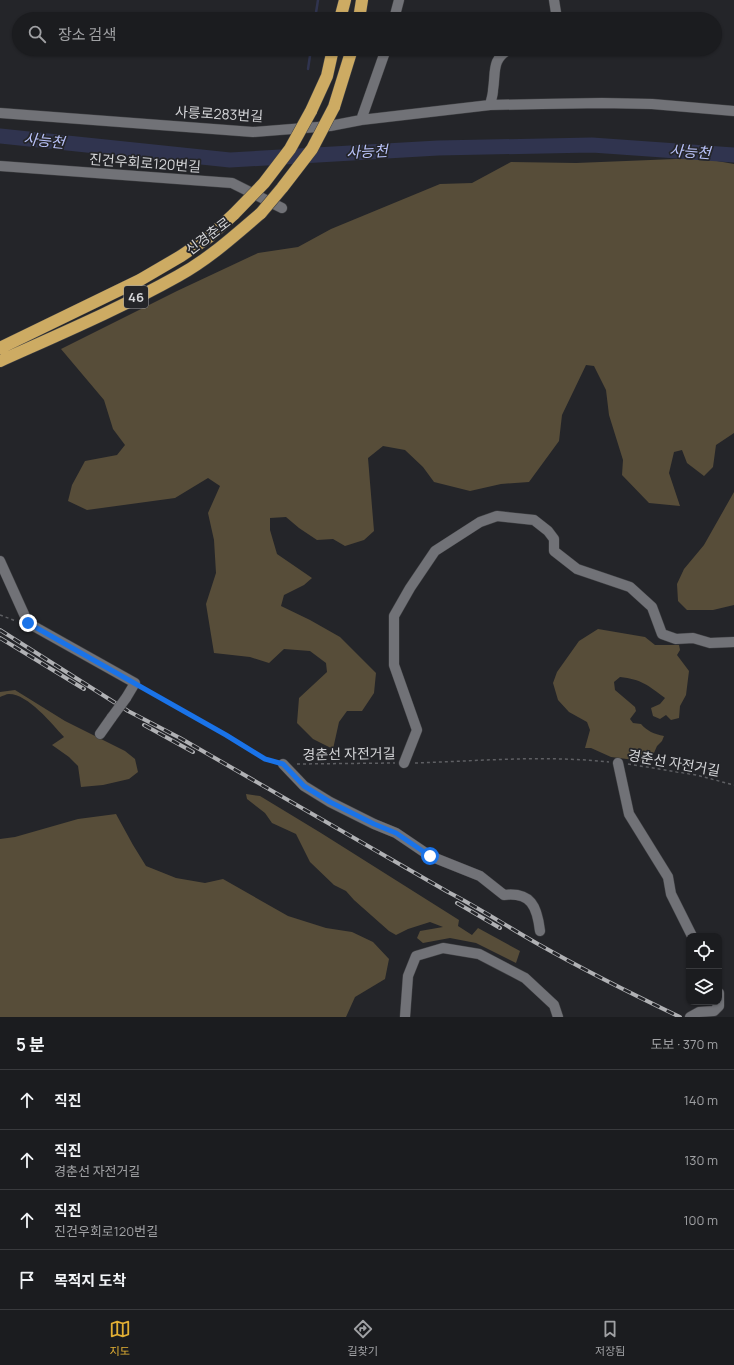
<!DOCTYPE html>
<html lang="ko">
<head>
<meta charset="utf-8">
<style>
  body { margin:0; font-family:Manrope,"Noto Sans KR",sans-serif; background:#28292c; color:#f1f3f6 }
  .controls { position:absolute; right:12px; bottom:12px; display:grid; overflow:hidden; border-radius:8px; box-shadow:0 1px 3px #0004 }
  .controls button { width:36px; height:36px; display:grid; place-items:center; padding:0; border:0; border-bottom:1px solid #393a3d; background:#1b1c1f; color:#f1f3f6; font:20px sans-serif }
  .stop { position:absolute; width:12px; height:12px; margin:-9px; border:3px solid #1a73e8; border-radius:50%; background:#fff }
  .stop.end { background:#1a73e8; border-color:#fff; box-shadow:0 1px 4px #0008 }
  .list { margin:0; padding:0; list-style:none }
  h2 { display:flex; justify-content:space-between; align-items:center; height:52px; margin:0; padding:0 16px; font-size:17px }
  h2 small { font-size:13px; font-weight:400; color:#a0a1a4 }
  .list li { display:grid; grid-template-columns:26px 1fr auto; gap:12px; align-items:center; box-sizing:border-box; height:60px; padding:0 16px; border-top:1px solid #393a3d }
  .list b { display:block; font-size:15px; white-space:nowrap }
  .list p { margin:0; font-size:13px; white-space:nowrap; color:#a0a1a4 }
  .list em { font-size:13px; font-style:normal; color:#a0a1a4 }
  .icon { flex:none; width:22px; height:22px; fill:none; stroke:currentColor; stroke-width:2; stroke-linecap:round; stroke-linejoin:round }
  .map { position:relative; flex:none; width:734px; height:1017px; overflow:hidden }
  .search { position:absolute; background:#1b1c1f; box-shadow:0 1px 3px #0004; left:12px; right:12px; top:12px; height:44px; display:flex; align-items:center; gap:10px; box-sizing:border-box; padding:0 14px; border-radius:22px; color:#a0a1a4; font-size:15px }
  .sheet { height:292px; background:#1b1c1f }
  nav { display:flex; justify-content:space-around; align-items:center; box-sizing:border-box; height:56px; border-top:1px solid #393a3d; background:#1b1c1f; font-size:11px; color:#a0a1a4 }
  nav a { display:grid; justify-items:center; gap:2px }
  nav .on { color:#e2af34 }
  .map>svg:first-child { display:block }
  .green { fill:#574d39 }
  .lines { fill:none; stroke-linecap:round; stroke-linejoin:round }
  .stream { stroke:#30344f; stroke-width:2.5 }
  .river { stroke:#30344f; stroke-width:15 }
  .minor-casing { stroke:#414245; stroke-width:11 }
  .highway-casing { stroke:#414245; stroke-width:13 }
  .path { stroke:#5e5f63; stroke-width:1.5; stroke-dasharray:3 3; stroke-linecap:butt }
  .minor { stroke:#717277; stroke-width:10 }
  .highway { stroke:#cdab63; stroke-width:12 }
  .rail-casing { stroke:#b0b1b4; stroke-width:4 }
  .rail { stroke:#242529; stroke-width:2.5; stroke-dasharray:8; stroke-linecap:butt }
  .minor-bridge-casing { stroke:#414245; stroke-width:11; stroke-linecap:butt }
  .highway-bridge-casing { stroke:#414245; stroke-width:13; stroke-linecap:butt }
  .minor-bridge { stroke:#717277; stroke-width:10 }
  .highway-bridge { stroke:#cdab63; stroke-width:12 }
  .route { stroke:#1a73e8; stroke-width:5 }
  .labels { text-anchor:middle; stroke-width:3.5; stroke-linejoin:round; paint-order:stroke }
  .shield { fill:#242529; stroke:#9fa0a4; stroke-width:1 }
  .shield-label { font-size:13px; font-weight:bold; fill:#d4d5d8 }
  .street-label { font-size:14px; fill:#d4d5d8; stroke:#242529 }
  .water-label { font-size:15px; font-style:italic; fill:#b9c2f9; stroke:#242529 }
</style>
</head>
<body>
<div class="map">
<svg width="734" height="1017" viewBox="0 0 734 1017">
  <rect width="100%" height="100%" fill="#242529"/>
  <path class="green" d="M700,158L734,164V433L716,445L713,467L704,476L687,463L682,450L674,452L669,473L680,506L649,503L622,475L623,460L609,415L606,390L594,366L586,365L562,415L559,441L529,482L501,484L470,491L434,482L423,467L405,450L383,446L368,458L374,531L364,540L345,546L333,539L317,540L299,528L286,517L270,518V530L277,554L312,578L304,585L284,595L281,606L310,620L340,637L376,673L374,693L362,711H347L339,722L333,749L313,739L297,723L299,698L327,672L326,663L310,651L284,649L269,663L250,657L214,653L206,604L216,573L214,540L208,513L220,486L208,478L175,498L87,510L68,501L72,485L85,461L117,455L125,445L113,429L104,400L61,349L177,291L258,253L298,247L331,229L440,184L472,183L511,162L576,163Z
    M734,492V605L713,610H687L678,601L677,584L684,569L704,545Z
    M598,629L645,637L655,645H679L680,650L677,655L689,671L686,695L680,706L679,718L671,720L666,715L660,719L653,716L651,708L660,704L665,698C649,686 641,679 620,677L614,682L615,690L635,707L636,711L630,719L633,723L641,724C647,731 654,734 664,736L662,741L657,746L650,762L611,757L591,748H585L590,730L587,722L569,712L558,700L553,683L557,672L579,641Z
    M15,690L65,721L125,751L135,759L138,772L129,779L103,785L81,787L78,766L69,757L52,745L64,737C52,724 28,694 9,694C6,694 3,696 0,697V692Z
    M246,794L260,796L321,833L459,920L458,926L472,935L478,928L520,951L516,963L476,943L450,938L423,943L417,938L420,931L443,927L430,922L408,929L396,935L389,931L354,900L346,891L334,885L310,862L296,834L272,823L265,813L247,799Z
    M116,814L133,845L146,866L176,878L205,883L223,879L288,916L326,928L352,932L373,942L389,959L385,979L355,997L346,1017H0V839L15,837L78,819Z"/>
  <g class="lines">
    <path class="stream" d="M315,19L318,0
      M308,69L311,49"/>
    <path class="river" d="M0,136L230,160L438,148L592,145L734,155"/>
    <g class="minor-casing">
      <path id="minor" d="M554,0L557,19
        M394,19L399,0
        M490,105C491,100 493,95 493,90C496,72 491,59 510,49
        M0,113L253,132L330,126L361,120L386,49
        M361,120L490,105L542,104L602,103L652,104L734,111
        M0,166L232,183L282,208
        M0,561L28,623L135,683L126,698
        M100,734L112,717
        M404,763L417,730L394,665V616L410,588L435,551L480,522L497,516L534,520L548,531L554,539V551L577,569L630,587L652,607L662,634L676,639L693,638L710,643L734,642
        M618,763L629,814L668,877L671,894L692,936
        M283,764L304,786L330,802L374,824L396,833L430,856L480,876L504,895C531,892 537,906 540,931
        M405,1017L408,976L416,956L443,948L479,954L525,978L554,1005L558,1017
        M690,1017L699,1012L714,1011L719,1006V993"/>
    </g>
    <g class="highway-casing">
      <path id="highway" d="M340,19L345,0
        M359,19L362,0
        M334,107L352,49
        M311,111L327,76L333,49
        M0,348L140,280L181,256L209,237L234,214
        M0,361C60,334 121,308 178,276C209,259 234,236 261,213"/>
    </g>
    <path class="path" d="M0,615L16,621
      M143,688L226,735L265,759L275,762
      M415,763C479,761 544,755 609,762
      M297,764L395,763
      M628,764L696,775L734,785"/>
    <use href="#minor" class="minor"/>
    <use href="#highway" class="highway"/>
    <g class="rail-casing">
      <path id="rail" d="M0,630L128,711L180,738L448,892C479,908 508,927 538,944C584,970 632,994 680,1017
        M0,638L84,689
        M144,725L193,752
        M457,903L500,928"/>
    </g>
    <use href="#rail" class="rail"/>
    <g class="minor-bridge-casing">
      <path id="minor-bridge" d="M112,717L126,698"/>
    </g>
    <g class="highway-bridge-casing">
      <path id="highway-bridge" d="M261,213L282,188L312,149L334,107
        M234,214L264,183L290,149L311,111"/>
    </g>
    <use href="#minor-bridge" class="minor-bridge"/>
    <use href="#highway-bridge" class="highway-bridge"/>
  </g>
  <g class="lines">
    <path class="route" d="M28,623L226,735L265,759L283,764L304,786L330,802L374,824L396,833L430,856"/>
  </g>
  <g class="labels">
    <rect class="shield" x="124" y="286" width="24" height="22" rx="3"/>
    <g class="shield-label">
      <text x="136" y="302">46</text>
    </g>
    <g class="street-label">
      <text transform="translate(219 114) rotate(3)" y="5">사릉로283번길</text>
      <text transform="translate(145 163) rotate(4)" y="5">진건우회로120번길</text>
      <text transform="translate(208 236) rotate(-37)" y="5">신경춘로</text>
      <text transform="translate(349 754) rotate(-1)" y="5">경춘선 자전거길</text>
      <text transform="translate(674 763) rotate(10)" y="5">경춘선 자전거길</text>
    </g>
    <g class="water-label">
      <text transform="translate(44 141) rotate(6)" y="5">사능천</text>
      <text transform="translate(367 152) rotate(-3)" y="5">사능천</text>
      <text transform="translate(690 152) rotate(4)" y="5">사능천</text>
    </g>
  </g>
</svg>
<div class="controls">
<button><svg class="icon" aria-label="locate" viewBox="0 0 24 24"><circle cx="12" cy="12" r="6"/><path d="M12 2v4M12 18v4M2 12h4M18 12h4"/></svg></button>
<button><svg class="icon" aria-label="layers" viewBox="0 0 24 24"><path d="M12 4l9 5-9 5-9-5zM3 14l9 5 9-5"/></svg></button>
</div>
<div class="stop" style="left:430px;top:856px"></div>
<div class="stop end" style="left:28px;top:623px"></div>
<div class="search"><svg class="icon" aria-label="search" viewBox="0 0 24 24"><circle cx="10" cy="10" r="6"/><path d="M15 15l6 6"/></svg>장소 검색</div>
</div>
<section class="sheet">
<h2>5 분<small>도보 · 370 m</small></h2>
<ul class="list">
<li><svg class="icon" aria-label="ahead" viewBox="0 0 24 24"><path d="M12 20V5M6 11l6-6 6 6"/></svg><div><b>직진</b></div><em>140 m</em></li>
<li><svg class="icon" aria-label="ahead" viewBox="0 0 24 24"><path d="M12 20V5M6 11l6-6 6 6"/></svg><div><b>직진</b><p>경춘선 자전거길</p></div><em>130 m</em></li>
<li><svg class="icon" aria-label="ahead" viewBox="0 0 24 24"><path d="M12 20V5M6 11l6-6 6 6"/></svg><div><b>직진</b><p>진건우회로120번길</p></div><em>100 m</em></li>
<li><svg class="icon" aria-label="arrive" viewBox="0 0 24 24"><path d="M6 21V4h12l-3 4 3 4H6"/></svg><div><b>목적지 도착</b></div></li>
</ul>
</section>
<nav>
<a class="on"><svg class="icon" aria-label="map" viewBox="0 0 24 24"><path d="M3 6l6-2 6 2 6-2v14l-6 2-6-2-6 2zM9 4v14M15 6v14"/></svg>지도</a>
<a><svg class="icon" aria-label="directions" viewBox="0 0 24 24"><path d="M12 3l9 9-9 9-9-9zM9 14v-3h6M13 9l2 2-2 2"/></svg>길찾기</a>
<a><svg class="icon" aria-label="saved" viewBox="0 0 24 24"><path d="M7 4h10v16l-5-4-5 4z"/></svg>저장됨</a>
</nav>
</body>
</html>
